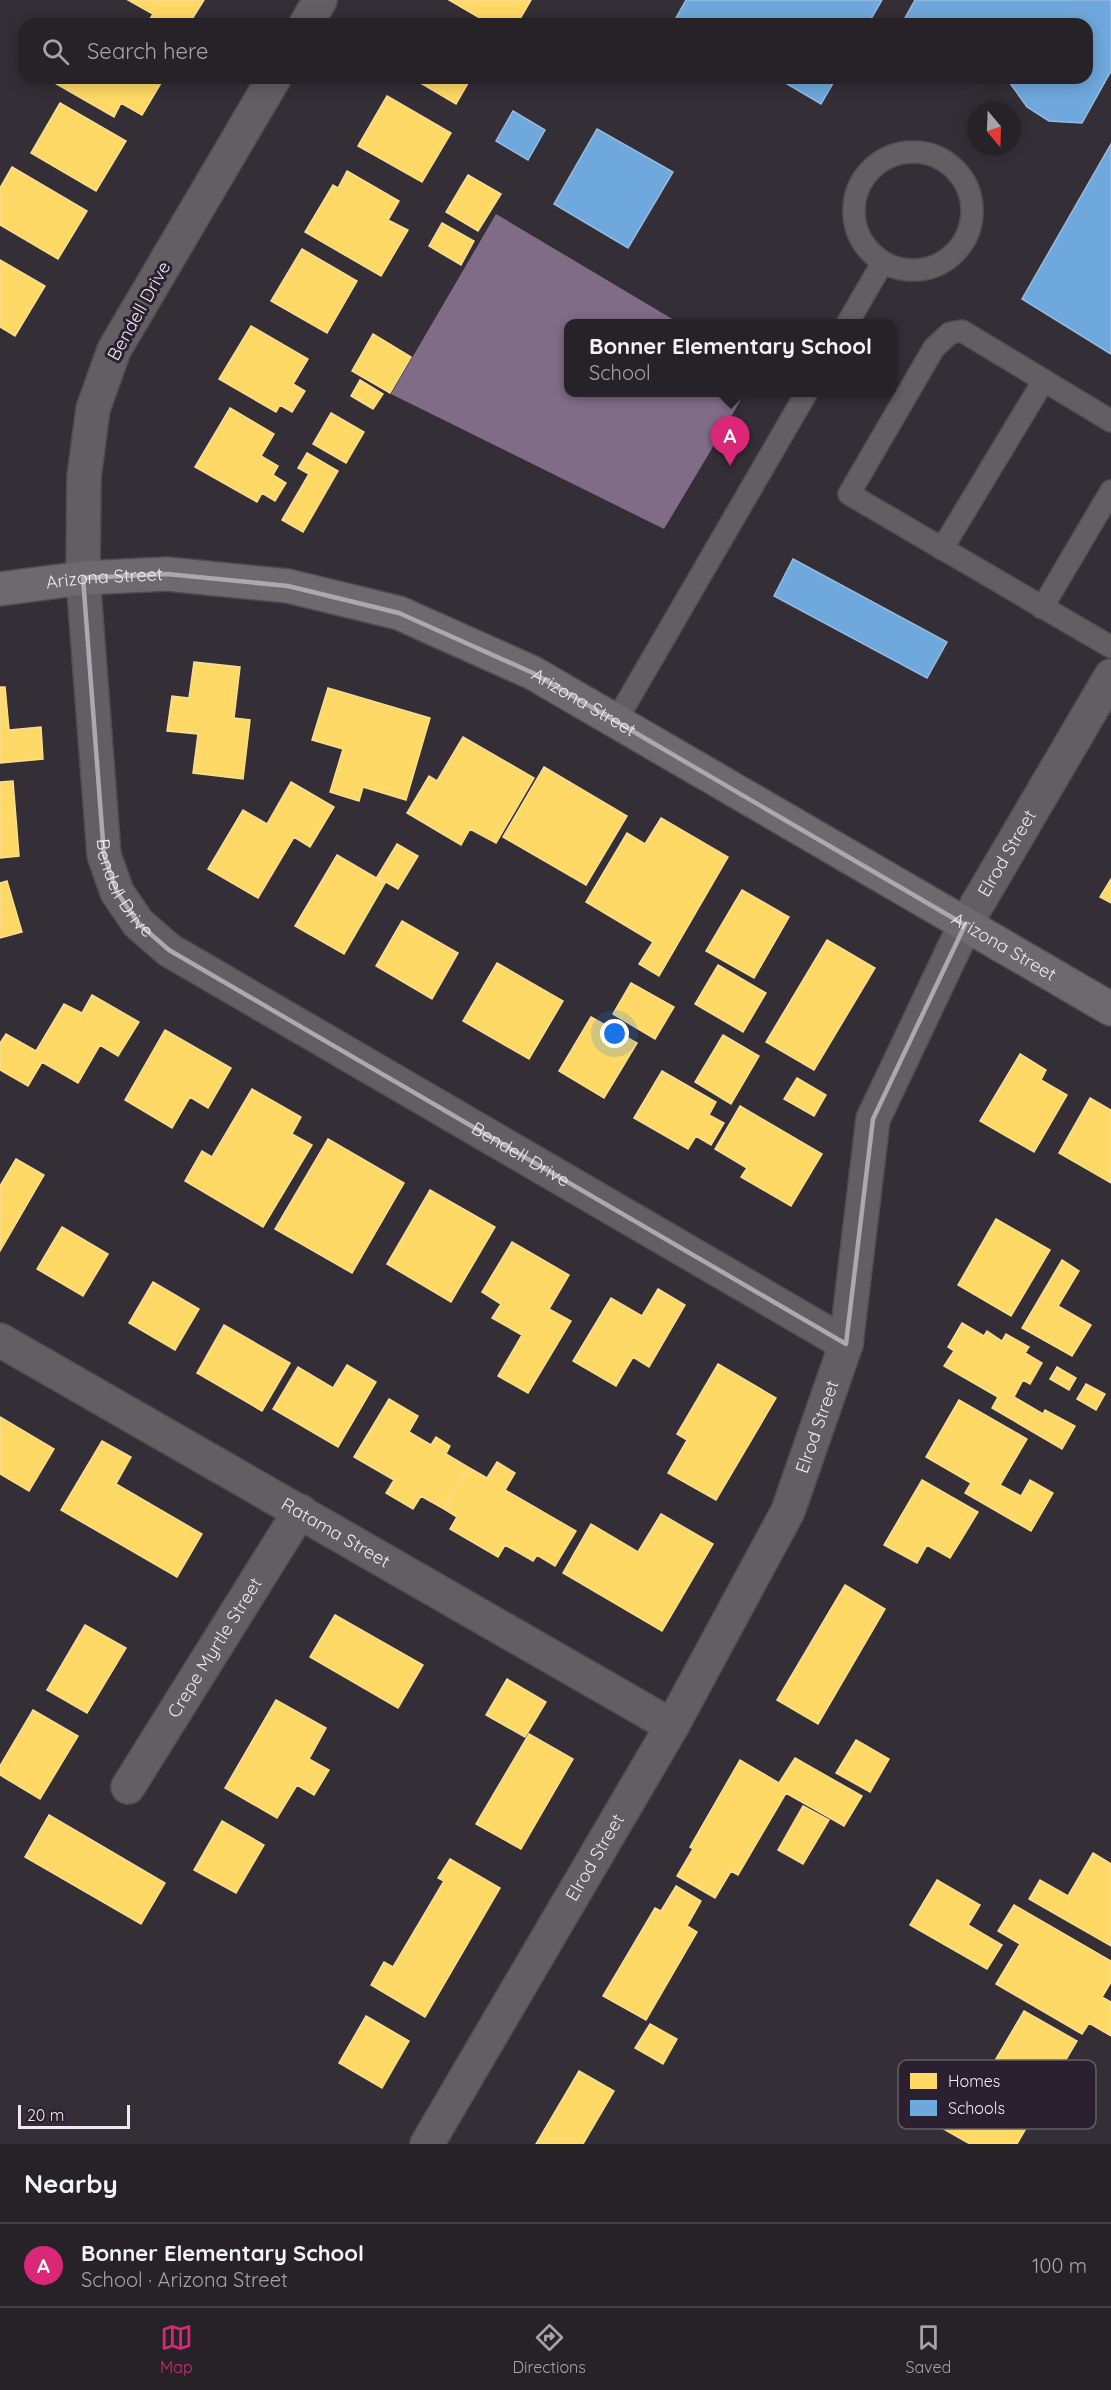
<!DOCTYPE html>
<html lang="en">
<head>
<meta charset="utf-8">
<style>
  body { margin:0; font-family:Quicksand,sans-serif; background:#332f34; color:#f1f3f6 }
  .compass { position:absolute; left:967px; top:102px; width:54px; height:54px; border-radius:50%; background:#272228; box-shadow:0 3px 15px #0003; rotate:161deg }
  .scale { position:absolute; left:18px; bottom:15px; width:112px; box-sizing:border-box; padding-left:6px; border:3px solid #efe7f1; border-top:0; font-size:16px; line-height:21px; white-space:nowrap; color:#efe7f1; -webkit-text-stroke:4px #2b202f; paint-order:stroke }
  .you { position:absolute; left:615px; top:1034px; width:21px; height:21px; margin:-15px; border:4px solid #fff; border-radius:50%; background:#1a73e8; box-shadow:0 0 0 9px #1a73e833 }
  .badge { display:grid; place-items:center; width:39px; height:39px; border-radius:50%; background:#db2777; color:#fff; font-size:20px; font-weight:700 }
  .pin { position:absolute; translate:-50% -50px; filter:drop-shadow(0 2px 3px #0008) }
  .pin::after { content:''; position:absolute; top:32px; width:21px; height:18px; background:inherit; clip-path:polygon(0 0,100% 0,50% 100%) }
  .popup { position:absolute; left:564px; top:319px; width:333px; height:78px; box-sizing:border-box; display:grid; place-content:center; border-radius:12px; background:#272228; filter:drop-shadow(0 2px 4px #0005); font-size:20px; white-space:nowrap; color:#a4a4a8 }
  .popup b { font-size:22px; color:#f1f3f6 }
  .popup::after { content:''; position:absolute; left:50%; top:100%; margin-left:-12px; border:12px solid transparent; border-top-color:#272228 }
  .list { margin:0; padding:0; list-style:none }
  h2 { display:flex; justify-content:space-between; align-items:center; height:78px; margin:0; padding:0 24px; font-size:26px }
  h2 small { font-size:20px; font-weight:400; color:#a4a4a8 }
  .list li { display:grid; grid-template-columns:39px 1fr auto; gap:18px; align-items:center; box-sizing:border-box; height:84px; padding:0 24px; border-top:2px solid #433f45 }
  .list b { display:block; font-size:22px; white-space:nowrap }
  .list p { margin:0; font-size:20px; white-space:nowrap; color:#a4a4a8 }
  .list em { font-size:20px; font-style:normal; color:#a4a4a8 }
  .icon { flex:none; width:33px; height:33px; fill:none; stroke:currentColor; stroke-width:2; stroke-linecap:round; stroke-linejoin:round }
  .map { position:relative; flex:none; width:1111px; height:2144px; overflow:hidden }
  .search { position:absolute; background:#272228; box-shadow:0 3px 15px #0003; left:18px; right:18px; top:18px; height:66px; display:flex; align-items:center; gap:15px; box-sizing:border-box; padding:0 21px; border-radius:18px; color:#a4a4a8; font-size:22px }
  .sheet { height:162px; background:#272228 }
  nav { display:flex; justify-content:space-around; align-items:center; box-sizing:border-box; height:84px; border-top:2px solid #433f45; background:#272228; font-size:16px; color:#a4a4a8 }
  nav a { display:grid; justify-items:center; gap:3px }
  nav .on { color:#db2777 }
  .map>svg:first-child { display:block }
  .water { fill:#806c87 }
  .homes { fill:#ffd966; stroke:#fadd90; stroke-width:1.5 }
  .schools { fill:#6fa8dc; stroke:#95bbe2; stroke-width:1.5 }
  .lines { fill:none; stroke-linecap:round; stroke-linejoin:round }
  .lane-casing { stroke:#514c53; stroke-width:24 }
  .street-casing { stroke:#514c53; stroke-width:36 }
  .secondary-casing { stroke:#514c53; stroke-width:36 }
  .lane { stroke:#625f62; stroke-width:21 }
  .street { stroke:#625f62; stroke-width:33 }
  .secondary { stroke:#6d6a6e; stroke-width:33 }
  .marked { fill:none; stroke:#aea6b0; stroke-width:4.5; stroke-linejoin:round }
  .labels { text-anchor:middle; stroke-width:6; stroke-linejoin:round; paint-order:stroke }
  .street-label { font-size:18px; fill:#efe7f1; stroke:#2b202f }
  .key { fill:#2b202f; stroke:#665c69; stroke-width:1.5 }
  .key-label { font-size:16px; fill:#efe7f1 }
</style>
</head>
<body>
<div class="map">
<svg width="1111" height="2144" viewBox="0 0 1111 2144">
  <rect width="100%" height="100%" fill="#342e36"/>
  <path class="water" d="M496,214L679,323L568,324V392L745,393L664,529L391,394Z"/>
  <path class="homes" d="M128,0H204L189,24H147L153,14Z
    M449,0H531L517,24H490Z
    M46,78H164L142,115L121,103L114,117Z
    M412,78H471L456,104Z
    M387,96L451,133L422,182L358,146Z
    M60,103L126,141L96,191L31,153Z
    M12,167L87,211L58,259L0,225V188Z
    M347,171L399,201L388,220L408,230L381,276L305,232L333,185L338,188Z
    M468,175L501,194L478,231L446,212Z
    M442,223L474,241L461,265L429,246Z
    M302,249L357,281L327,333L271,301Z
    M0,260L45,286L15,336L0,327Z
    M251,326L308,359L293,384L305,391L292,412L280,405L276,412L219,379Z
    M373,334L411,357L390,393L352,371Z
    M360,380L383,394L373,409L351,396Z
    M230,408L274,434L261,456L278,466L273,475L286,483L275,501L262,493L257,502L195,467Z
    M331,413L364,432L346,463L313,444Z
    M307,453L338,471L303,532L282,520L309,474L298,468Z
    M194,662L240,667L234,718L250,720L243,779L193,773L198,734L167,731L172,696L189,698Z
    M0,687H5L9,730L41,727L43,759L0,763Z
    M328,688L430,718L406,800L363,787L359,801L330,792L343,749L312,740Z
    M463,737L534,778L496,843L470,829L461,845L407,813L429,776L437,781Z
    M544,767L627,816L586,885L503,837Z
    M13,781L19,856L0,858V782Z
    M291,782L334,807L310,847L294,837L258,898L208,869L243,810L267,824Z
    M661,818L728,857L659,976L639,964L653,942L586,902L627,833L645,844Z
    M397,844L418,856L398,889L377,877Z
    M337,855L385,883L344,954L295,926Z
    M1111,879V903L1100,897Z
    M7,881L22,932L0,938V883Z
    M742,890L789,917L754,978L706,951Z
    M402,921L458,953L432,999L376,966Z
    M827,940L875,968L814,1070L766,1042Z
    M497,963L563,1001L529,1059L463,1021Z
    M718,965L766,993L743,1032L695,1004Z
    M631,983L674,1007L655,1039L613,1014Z
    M92,995L139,1022L118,1056L100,1045L78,1083L42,1062L28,1086L0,1070V1043L6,1034L36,1051L64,1004L82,1013Z
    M591,1017L637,1043L604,1098L559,1071Z
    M165,1030L231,1068L208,1108L190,1097L172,1128L125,1100Z
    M723,1035L759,1056L731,1104L695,1082Z
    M1020,1054L1046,1070L1041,1080L1067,1095L1034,1152L980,1121Z
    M662,1071L716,1102L709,1115L724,1123L711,1145L696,1136L688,1149L634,1118Z
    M797,1078L826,1095L814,1116L784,1099Z
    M252,1089L301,1117L292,1134L312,1145L263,1227L185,1181L202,1151L212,1157Z
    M1090,1098L1111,1110V1183L1059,1153Z
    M740,1106L822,1154L791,1206L741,1177L747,1168L715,1149Z
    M328,1139L404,1183L352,1273L275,1229Z
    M16,1159L44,1175L0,1251V1186Z
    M430,1190L495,1227L451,1302L387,1264Z
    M996,1219L1050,1250L1011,1316L958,1285Z
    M62,1227L108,1254L83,1296L37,1269Z
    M512,1242L569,1275L549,1309L571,1321L528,1393L498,1376L522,1335L492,1318L501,1304L482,1292Z
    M1062,1260L1079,1271L1058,1306L1091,1325L1072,1356L1022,1328Z
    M153,1282L199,1309L175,1350L129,1323Z
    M658,1289L685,1305L649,1367L633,1357L616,1386L573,1361L611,1298L642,1316Z
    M962,1323L984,1336L987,1331L1002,1341L1006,1334L1029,1347L1025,1353L1042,1363L1030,1384L1023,1380L1014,1397L1043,1414L1045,1410L1075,1426L1062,1449L992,1408L998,1397L944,1366L954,1351L948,1347Z
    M224,1325L290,1363L262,1411L197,1373Z
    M718,1364L776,1398L716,1500L668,1473L687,1440L677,1434Z
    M347,1365L376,1382L338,1447L273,1409L298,1367L333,1388Z
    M1057,1367L1076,1378L1069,1390L1050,1379Z
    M1086,1384L1105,1394L1096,1410L1077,1399Z
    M389,1399L418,1416L409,1432L431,1445L436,1437L450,1446L446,1454L468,1467L444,1509L421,1496L413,1509L386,1493L394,1480L354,1457Z
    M959,1400L1027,1439L1000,1485L1021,1496L1030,1480L1053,1493L1031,1531L965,1493L971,1483L926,1457Z
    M0,1417L54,1449L29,1491L0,1474Z
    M102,1441L131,1457L116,1484L202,1534L177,1577L61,1510Z
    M497,1462L515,1473L505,1490L576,1531L555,1566L537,1555L533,1561L505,1545L498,1557L450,1529L457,1517L444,1509L468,1467L487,1478Z
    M922,1480L978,1512L950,1558L927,1545L917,1563L884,1545Z
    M661,1514L713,1544L662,1631L563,1573L591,1524L638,1552Z
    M845,1585L885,1609L818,1724L777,1700Z
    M335,1615L423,1665L398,1708L310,1657Z
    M85,1625L126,1648L87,1713L47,1690Z
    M507,1679L546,1702L525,1737L486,1715Z
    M276,1700L326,1728L309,1759L329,1770L314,1795L297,1785L277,1818L225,1788Z
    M33,1710L78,1736L40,1799L0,1775V1766Z
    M529,1734L573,1759L521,1849L476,1824Z
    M856,1740L889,1759L870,1792L836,1773Z
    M795,1758L862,1796L844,1826L786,1793L738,1875L731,1871L715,1898L677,1876L693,1849L690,1847L740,1760L779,1783Z
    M803,1806L829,1820L803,1864L778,1850Z
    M49,1815L165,1883L141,1924L25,1857Z
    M222,1821L264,1845L236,1893L194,1870Z
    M1093,1853L1111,1864V1946L1029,1899L1040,1880L1068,1896Z
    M450,1859L500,1888L425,2017L371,1985L384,1962L393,1967L444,1881L438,1878Z
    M937,1880L980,1905L968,1925L1002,1945L987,1969L910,1925Z
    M676,1886L701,1901L687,1926L697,1932L646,2020L603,1996L655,1908L661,1911Z
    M1014,1905L1111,1961V1982L1102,1997L1111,2002V2036L1089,2023L1082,2034L996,1984L1020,1944L998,1931Z
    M1024,2011L1077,2041L1051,2085L1030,2072L1017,2094L986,2076Z
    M366,2016L409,2041L382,2088L339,2063Z
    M650,2024L677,2039L663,2064L635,2048Z
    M579,2071L614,2091L583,2144H536Z
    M968,2079L1033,2116L1017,2144H970L940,2127Z"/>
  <path class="schools" d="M686,0H882L868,24H686L676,18Z
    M915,0H1111V71L1082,123L1049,121L1027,107L1010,83L1002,78H1087V24H909L905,18Z
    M777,78H836L821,104Z
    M513,111L545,130L528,160L496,141Z
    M597,129L673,172L628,248L554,204Z
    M1111,144V354L1022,299Z
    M793,559L947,642L927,678L774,596Z"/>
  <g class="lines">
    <g class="lane-casing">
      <path id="lane" d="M854 211a59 59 0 1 1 118 0a59 59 0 1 1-118 0Z
        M847,324L883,262
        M1111,421L962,331L950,333L934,348L849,494L1111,647
        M942,549L1044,380
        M1042,608L1111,491
        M616,721L807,392"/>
    </g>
    <g class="street-casing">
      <g id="street">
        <path d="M306,24L320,0"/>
        <path id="s1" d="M274,78L114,350L93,409L84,477L83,578L104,855L117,892L138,923L169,950L846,1344"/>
        <path id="s2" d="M0,1340L672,1726"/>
        <path id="s3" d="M128,1787L300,1511"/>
        <path id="s4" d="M427,2144L672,1726L788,1511L846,1344L873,1119L965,925L1111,676"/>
      </g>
    </g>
    <g class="secondary-casing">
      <g id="secondary">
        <path id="s5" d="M0,589L83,578L167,574L288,586L399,613L533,673L1111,1009"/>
      </g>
    </g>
    <use href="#lane" class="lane"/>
    <use href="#street" class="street"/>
    <use href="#secondary" class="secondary"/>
  </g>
  <path class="marked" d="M167,574L288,586L399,613L533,673L965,925L873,1119L846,1344L169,950L138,923L117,892L104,855L83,578Z"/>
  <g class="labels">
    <g class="street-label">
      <text transform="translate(139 311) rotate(-61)" y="6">Bendell Drive</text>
      <text dy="6" stroke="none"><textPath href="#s5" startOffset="105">Arizona Street</textPath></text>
      <text dy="6" stroke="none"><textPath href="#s5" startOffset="609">Arizona Street</textPath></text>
      <text dy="6" stroke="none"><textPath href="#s4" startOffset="1430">Elrod Street</textPath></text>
      <text dy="6" stroke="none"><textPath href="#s1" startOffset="864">Bendell Drive</textPath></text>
      <text dy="6" stroke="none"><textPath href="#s5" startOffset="1095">Arizona Street</textPath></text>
      <text dy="6" stroke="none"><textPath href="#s1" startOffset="1350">Bendell Drive</textPath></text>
      <text dy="6" stroke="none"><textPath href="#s4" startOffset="818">Elrod Street</textPath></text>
      <text dy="6" stroke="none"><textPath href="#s2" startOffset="387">Ratama Street</textPath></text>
      <text dy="6" stroke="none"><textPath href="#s3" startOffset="164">Crepe Myrtle Street</textPath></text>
      <text dy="6" stroke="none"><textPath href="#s4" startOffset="332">Elrod Street</textPath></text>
    </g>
  </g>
  <rect x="898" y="2060" width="198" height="69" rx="9" class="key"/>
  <rect x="910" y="2073" width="27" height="16" fill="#ffd966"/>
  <rect x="910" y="2100" width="27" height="16" fill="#6fa8dc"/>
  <g class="key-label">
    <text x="948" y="2087">Homes</text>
    <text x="948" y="2114">Schools</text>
  </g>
</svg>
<svg class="compass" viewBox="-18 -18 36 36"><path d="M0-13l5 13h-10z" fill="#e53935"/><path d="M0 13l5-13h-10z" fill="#a4a4a8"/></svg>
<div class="scale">20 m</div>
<div class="you"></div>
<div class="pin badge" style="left:730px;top:466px">A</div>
<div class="popup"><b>Bonner Elementary School</b>School</div>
<div class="search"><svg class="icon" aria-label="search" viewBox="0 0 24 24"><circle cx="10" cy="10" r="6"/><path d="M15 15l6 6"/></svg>Search here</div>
</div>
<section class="sheet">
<h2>Nearby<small></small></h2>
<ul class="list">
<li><span class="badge">A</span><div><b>Bonner Elementary School</b><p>School · Arizona Street</p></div><em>100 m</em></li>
</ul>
</section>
<nav>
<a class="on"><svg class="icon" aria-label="map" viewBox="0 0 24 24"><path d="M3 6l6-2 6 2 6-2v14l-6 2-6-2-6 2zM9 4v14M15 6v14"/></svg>Map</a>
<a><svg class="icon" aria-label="directions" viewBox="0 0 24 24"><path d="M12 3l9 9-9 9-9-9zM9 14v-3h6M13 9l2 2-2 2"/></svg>Directions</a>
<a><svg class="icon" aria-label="saved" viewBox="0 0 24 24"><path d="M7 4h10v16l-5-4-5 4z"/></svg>Saved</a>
</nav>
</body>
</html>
